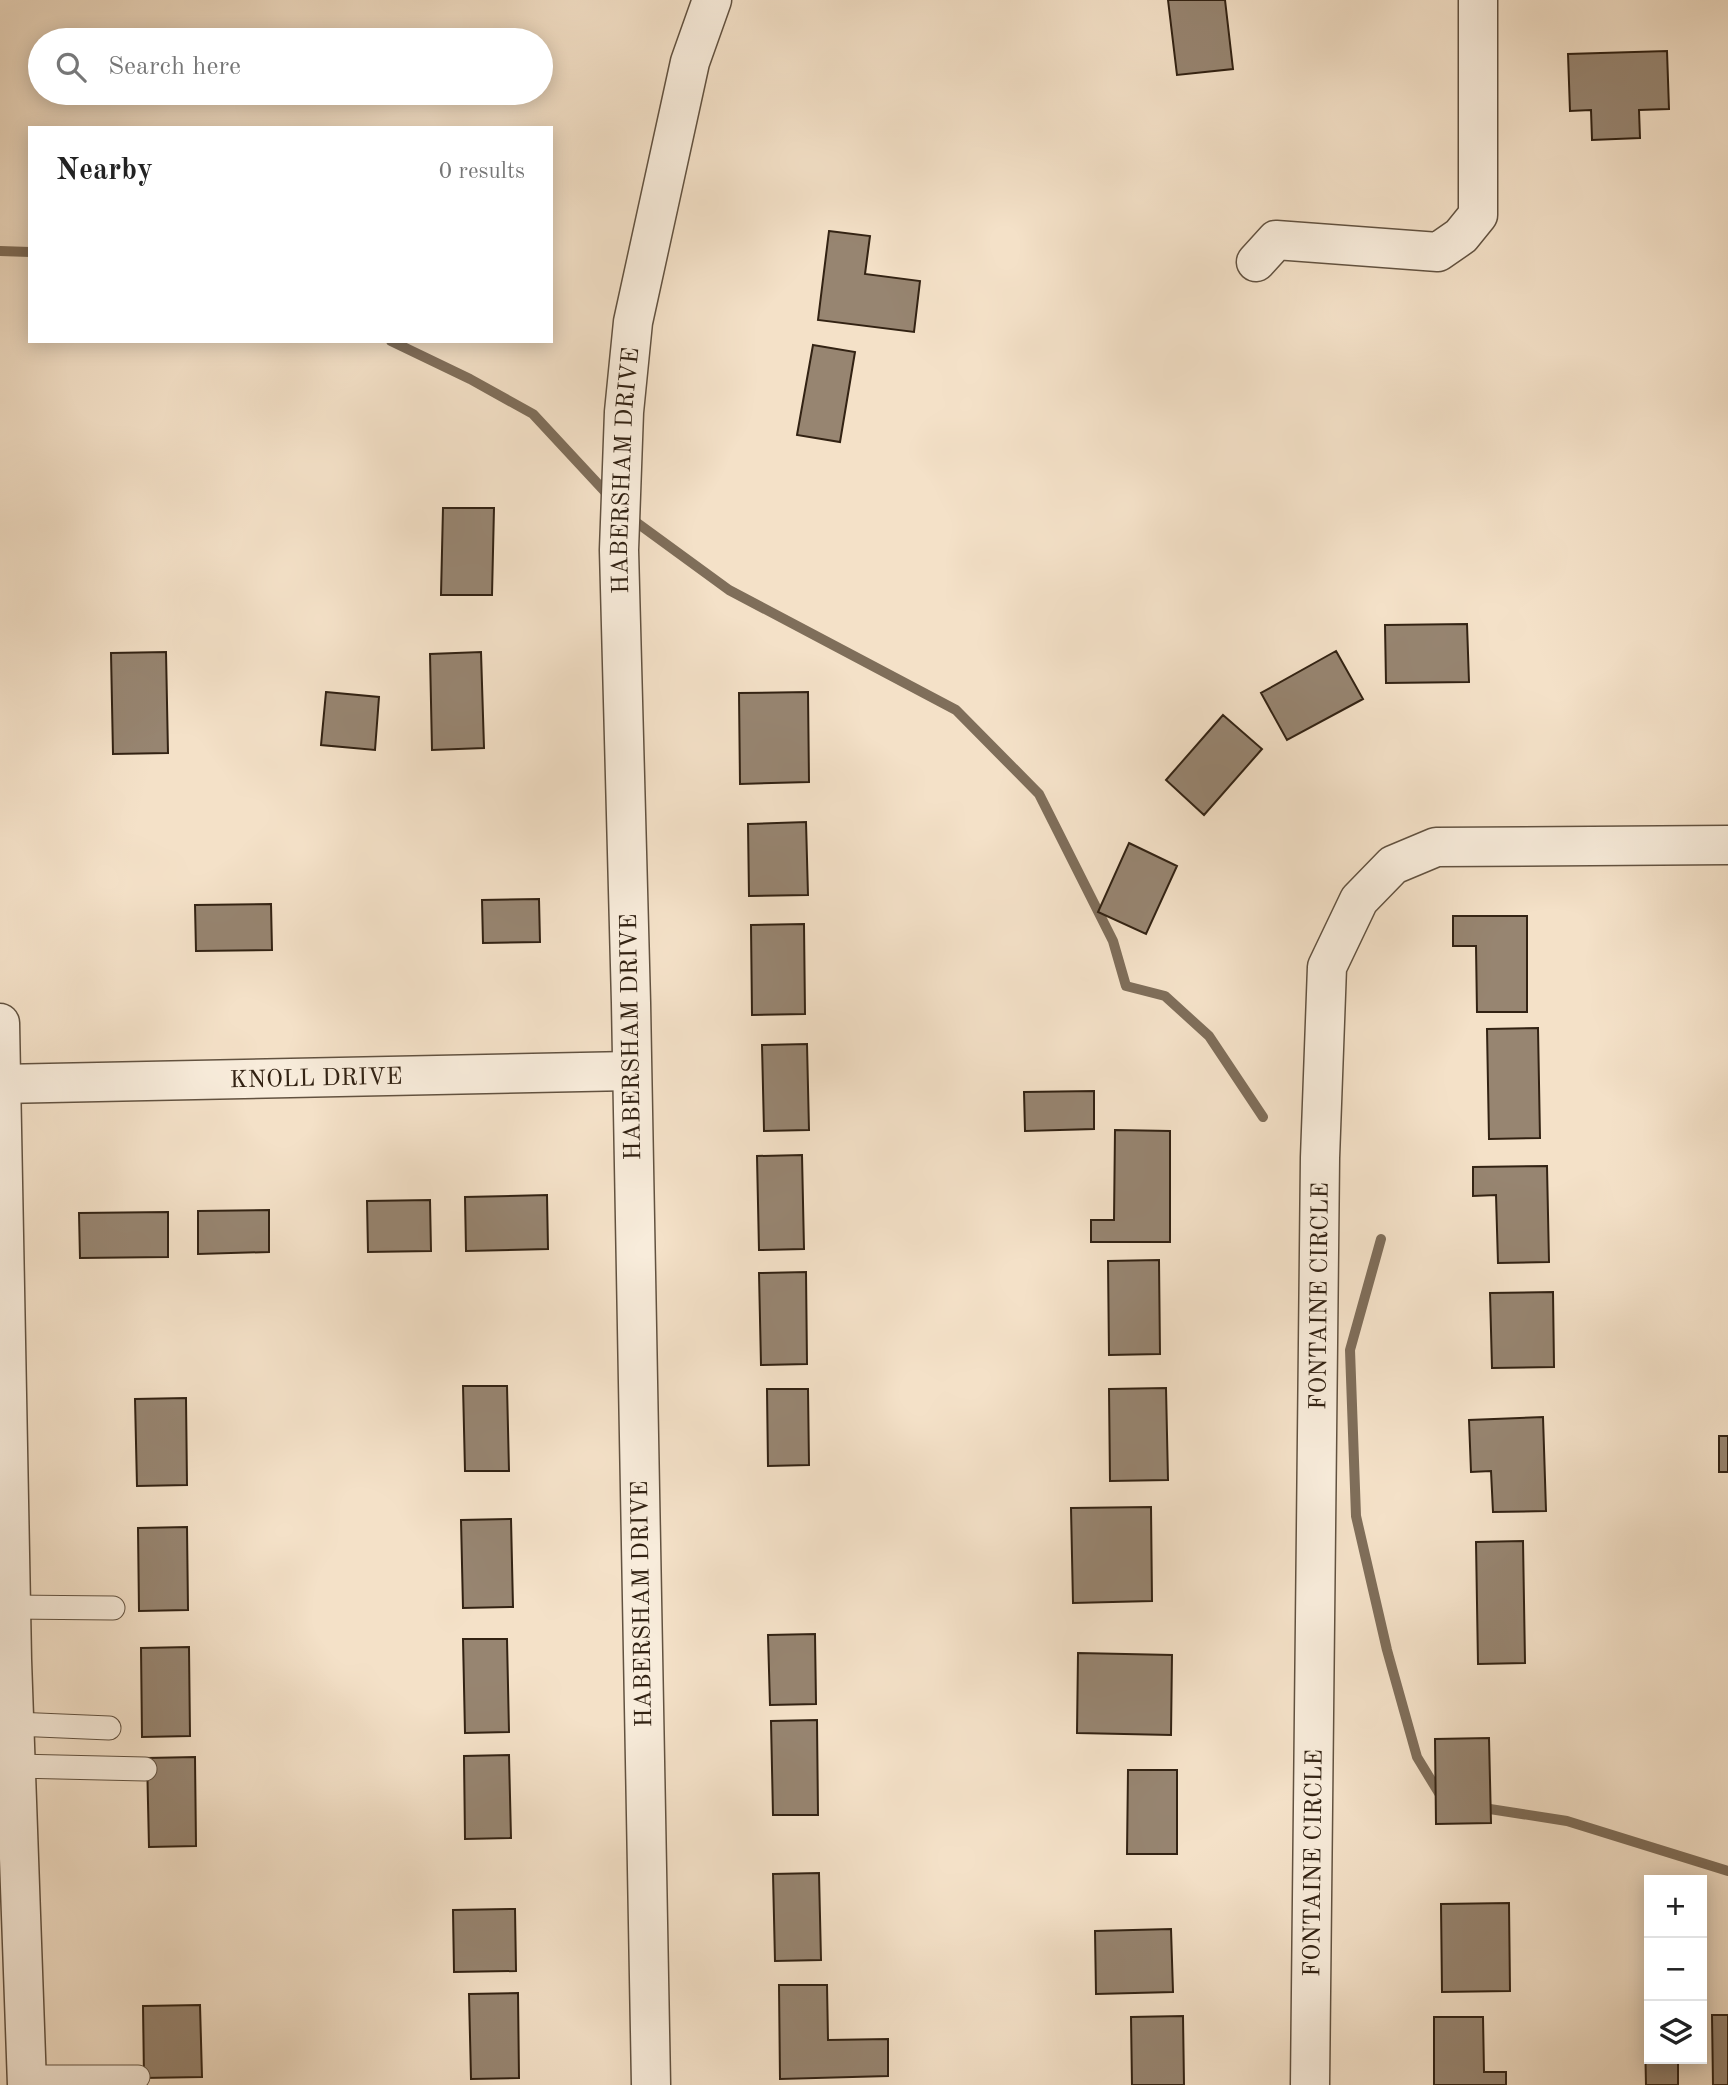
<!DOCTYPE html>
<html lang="en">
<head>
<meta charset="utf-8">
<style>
  body { margin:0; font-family:"Old Standard TT",serif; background:#f2f2f2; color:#222 }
  .controls { position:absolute; right:21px; bottom:21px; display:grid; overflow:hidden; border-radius:0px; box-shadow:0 4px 18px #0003 }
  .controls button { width:63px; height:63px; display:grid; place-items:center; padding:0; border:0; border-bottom:2px solid #e0e0e0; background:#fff; color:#222; font:35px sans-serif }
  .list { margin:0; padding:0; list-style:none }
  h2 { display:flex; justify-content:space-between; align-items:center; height:91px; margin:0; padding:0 28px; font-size:30px }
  h2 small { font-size:23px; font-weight:400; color:#767676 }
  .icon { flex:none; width:38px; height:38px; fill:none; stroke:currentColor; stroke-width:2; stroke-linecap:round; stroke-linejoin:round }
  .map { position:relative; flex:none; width:1728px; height:2085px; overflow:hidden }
  .search { position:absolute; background:#fff; box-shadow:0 4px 18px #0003; left:28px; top:28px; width:525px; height:77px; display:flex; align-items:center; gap:18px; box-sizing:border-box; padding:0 24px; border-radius:38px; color:#767676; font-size:26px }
  .panel { position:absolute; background:#fff; box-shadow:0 4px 18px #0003; left:28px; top:126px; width:525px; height:217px; border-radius:0px }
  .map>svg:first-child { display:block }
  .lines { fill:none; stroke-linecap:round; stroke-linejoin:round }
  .stream { stroke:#7f6e5a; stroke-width:10 }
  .building { fill:#978571; stroke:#322213; stroke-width:2 }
  .service-casing { stroke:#625240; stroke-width:25 }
  .minor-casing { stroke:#625240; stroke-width:41 }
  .service { stroke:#f8ecdb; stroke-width:23 }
  .minor { stroke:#f8ecdb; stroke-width:38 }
  .labels { text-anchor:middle; stroke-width:7; stroke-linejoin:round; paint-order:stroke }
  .street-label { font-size:24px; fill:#322213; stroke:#f8ecdb }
</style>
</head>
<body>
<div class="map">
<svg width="1728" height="2085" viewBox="0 0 1728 2085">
  <rect width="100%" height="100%" fill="#f4e1c8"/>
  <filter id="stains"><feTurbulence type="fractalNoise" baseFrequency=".00286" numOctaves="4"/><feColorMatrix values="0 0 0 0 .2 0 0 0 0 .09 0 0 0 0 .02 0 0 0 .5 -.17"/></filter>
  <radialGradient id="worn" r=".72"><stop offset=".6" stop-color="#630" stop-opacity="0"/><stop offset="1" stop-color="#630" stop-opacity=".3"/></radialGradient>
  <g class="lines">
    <path class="stream" d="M0,251L30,252
      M391,341L470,379L533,414L611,498
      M629,517L729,590L956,710L1039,794L1113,941L1126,986L1165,996L1209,1036L1263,1117
      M1381,1239L1350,1350L1356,1516L1387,1650L1417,1757L1442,1798
      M1477,1807L1567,1821L1728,1871"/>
  </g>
  <path class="building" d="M1168,0H1225L1233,69L1177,75Z
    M1667,51L1669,109L1639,110L1640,138L1592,140L1591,110L1570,111L1568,54Z
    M829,231L870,236L865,274L920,281L914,332L818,320Z
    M813,345L855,352L840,442L797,435Z
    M443,508H494L492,595H441Z
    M1467,624L1469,682L1386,683L1385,625Z
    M1336,651L1363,699L1287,740L1261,693Z
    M166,652L168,753L113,754L111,653Z
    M481,652L484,748L432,750L430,654Z
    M326,692L379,697L375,750L321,745Z
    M808,692L809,782L740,784L739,693Z
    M1223,715L1262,749L1204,815L1166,780Z
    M806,822L808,895L749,896L748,824Z
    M1129,843L1177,866L1146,934L1098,912Z
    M539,899L540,942L483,943L482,900Z
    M271,904L272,950L196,951L195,905Z
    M1453,916H1527V1012H1477L1476,946H1453Z
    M804,924L805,1014L752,1015L751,925Z
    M1538,1028L1540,1138L1489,1139L1487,1029Z
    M807,1044L809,1130L764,1131L762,1045Z
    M1094,1091V1129L1025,1131L1024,1092Z
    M1115,1130L1170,1131V1242H1091V1220H1114Z
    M802,1155L804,1249L759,1250L757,1156Z
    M1547,1166L1549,1262L1498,1263L1496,1195L1473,1196V1167Z
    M547,1195L548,1249L466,1251L465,1197Z
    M430,1200L431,1251L368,1252L367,1201Z
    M269,1210V1252L198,1254V1211Z
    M168,1212V1257L80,1258L79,1213Z
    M1159,1260L1160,1354L1109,1355L1108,1261Z
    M806,1272L807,1364L761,1365L759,1273Z
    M1553,1292L1554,1367L1492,1368L1490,1293Z
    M463,1386H507L509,1471H465Z
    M1166,1388L1168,1480L1110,1481L1109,1389Z
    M767,1389H808L809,1465L768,1466Z
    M186,1398L187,1485L137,1486L135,1399Z
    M1543,1417L1546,1511L1493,1512L1491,1471L1471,1472L1469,1420Z
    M1719,1436H1728V1472H1719Z
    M1151,1507L1152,1601L1073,1603L1071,1508Z
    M511,1519L513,1607L463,1608L461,1520Z
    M187,1527L188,1610L139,1611L138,1528Z
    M1523,1541L1525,1663L1478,1664L1476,1542Z
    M815,1634L816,1704L770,1705L768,1635Z
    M463,1639H507L509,1732L465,1733Z
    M189,1647L190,1736L142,1737L141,1648Z
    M1078,1653L1172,1655L1171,1735L1077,1733Z
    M817,1720L818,1815H773L771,1721Z
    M1489,1738L1491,1823L1436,1824L1435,1739Z
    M509,1755L511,1838L465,1839L464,1756Z
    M195,1757L196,1846L149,1847L147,1758Z
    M1128,1770H1177V1854H1127Z
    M819,1873L821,1960L775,1961L773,1874Z
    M1509,1903L1510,1991L1442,1992L1441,1904Z
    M515,1909L516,1971L454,1972L453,1910Z
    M1171,1929L1173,1992L1096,1994L1095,1931Z
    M779,1985H827L828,2040L888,2039V2076L780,2079Z
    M518,1993L519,2078L471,2079L469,1994Z
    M200,2005L202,2077L144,2078L143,2006Z
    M1712,2015H1728V2085H1713Z
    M1183,2016L1184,2085H1132L1131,2017Z
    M1434,2017H1483L1484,2072H1506V2085H1434Z
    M1645,2037H1649V2059H1678V2085H1646Z"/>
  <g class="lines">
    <g class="service-casing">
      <path id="service" d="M11,1607L113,1608
        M15,1724L109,1728
        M16,1766L145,1769
        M27,2077H138"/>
    </g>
    <g class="minor-casing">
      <g id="minor">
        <path d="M1256,262L1276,240L1438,252L1461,236L1478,215V0"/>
        <path d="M0,1023L12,1660L27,2085"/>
        <path id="s1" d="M1,1084L630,1071"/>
        <path id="s2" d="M651,2085L631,1003L619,550L624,412L633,322L690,62L712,0"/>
        <path id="s3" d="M1310,2085L1320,1158L1327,967L1359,900L1393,865L1436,847L1728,845"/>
      </g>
    </g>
    <use href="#service" class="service"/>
    <use href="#minor" class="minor"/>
  </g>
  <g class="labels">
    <g class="street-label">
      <text dy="8" stroke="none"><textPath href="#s2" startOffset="1615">HABERSHAM DRIVE</textPath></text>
      <text transform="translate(630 1037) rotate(-91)" y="8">HABERSHAM DRIVE</text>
      <text dy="8" stroke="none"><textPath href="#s1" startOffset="315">KNOLL DRIVE</textPath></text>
      <text dy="8" stroke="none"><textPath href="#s3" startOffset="789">FONTAINE CIRCLE</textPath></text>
      <text transform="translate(641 1604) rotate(-91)" y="8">HABERSHAM DRIVE</text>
      <text dy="8" stroke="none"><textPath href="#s3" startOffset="222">FONTAINE CIRCLE</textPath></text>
    </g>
  </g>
  <rect width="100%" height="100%" filter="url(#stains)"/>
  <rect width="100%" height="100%" fill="url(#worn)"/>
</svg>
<div class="controls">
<button>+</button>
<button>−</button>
<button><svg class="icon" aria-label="layers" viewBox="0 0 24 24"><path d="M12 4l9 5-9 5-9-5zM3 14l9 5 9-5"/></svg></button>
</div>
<div class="search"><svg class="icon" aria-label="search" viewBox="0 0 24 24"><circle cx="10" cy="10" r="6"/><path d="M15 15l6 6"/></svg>Search here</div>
<section class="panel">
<h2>Nearby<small>0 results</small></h2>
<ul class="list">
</ul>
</section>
</div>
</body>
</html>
